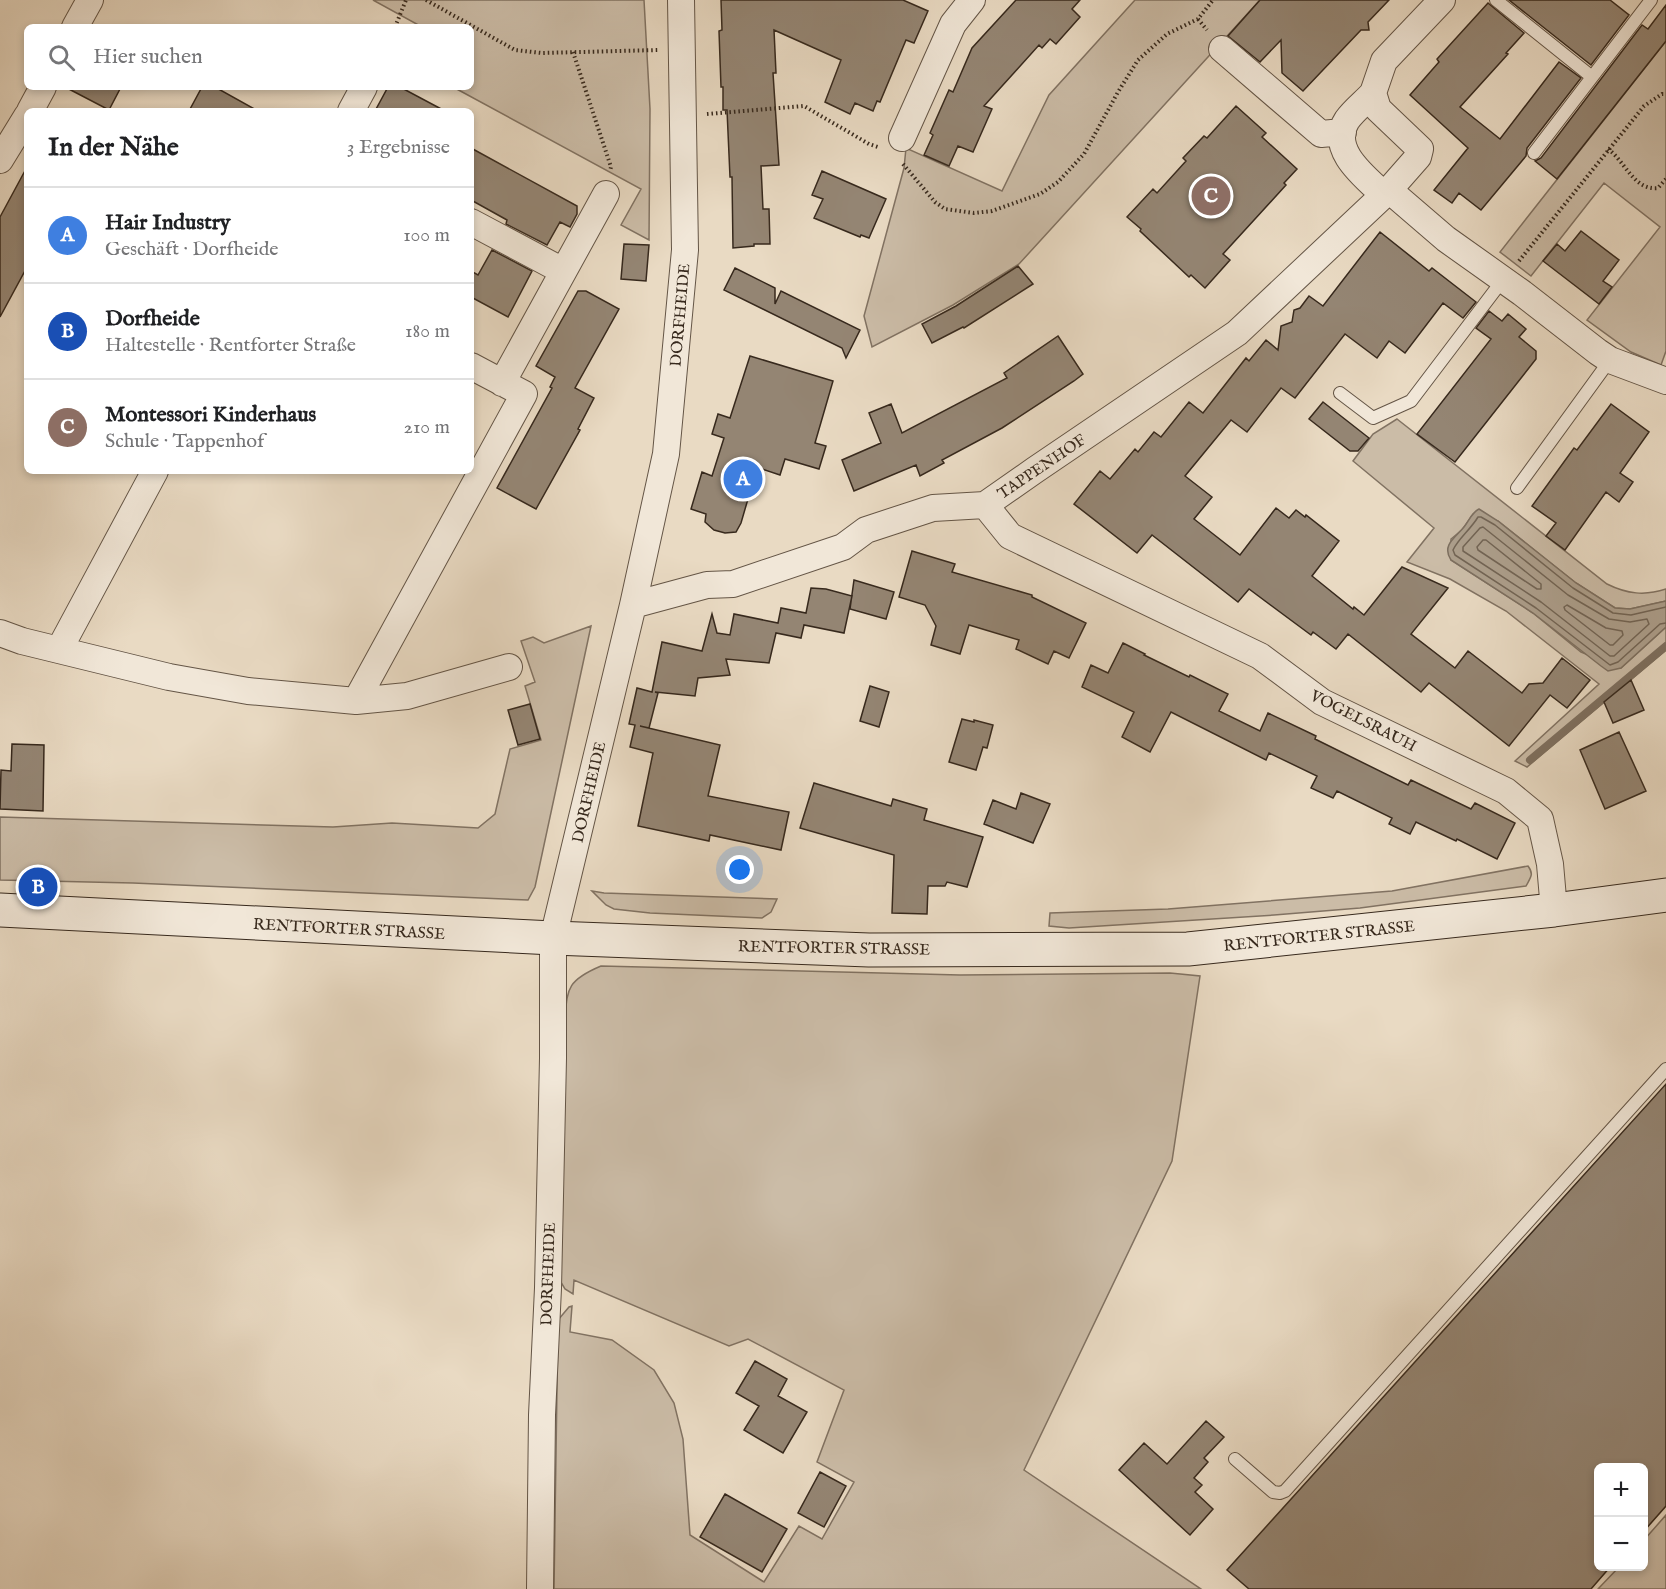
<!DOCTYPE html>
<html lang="de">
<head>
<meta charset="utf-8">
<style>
  body { margin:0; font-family:"IM FELL English",serif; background:#f6f6f6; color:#202124 }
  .controls { position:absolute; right:18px; bottom:18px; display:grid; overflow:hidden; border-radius:9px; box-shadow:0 3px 9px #0003 }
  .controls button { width:54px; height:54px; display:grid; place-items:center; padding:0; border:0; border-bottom:2px solid #e0e0e0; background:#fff; color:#202124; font:30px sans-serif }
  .you { position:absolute; left:740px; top:870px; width:21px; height:21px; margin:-15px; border:4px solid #fff; border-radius:50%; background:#1a73e8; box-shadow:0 0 0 9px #1a73e833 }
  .badge { display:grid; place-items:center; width:39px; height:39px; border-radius:50%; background:#1a73e8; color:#fff; font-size:20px; font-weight:700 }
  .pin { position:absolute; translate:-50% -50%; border:3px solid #fff; box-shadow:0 2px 6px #0006 }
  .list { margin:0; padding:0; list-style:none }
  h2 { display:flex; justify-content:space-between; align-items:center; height:78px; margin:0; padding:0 24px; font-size:26px }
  h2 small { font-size:20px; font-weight:400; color:#757577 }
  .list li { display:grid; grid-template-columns:39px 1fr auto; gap:18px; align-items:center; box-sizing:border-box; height:96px; padding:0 24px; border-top:2px solid #e0e0e0 }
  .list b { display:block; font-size:22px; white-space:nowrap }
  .list p { margin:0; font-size:20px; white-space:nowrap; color:#757577 }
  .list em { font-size:20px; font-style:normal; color:#757577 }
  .icon { flex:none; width:33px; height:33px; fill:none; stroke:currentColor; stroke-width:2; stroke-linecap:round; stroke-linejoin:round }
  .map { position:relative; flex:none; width:1666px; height:1589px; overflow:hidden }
  .search { position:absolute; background:#fff; box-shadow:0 3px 9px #0003; left:24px; top:24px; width:450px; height:66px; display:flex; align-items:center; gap:15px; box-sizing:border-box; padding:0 21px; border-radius:9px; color:#757577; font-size:22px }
  .panel { position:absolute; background:#fff; box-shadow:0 3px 9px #0003; left:24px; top:108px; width:450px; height:366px; border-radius:9px }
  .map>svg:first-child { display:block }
  .green { fill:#cbbca7; stroke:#817262; stroke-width:1.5 }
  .water { fill:#ac9e8b; stroke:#7d6f5f; stroke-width:1.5 }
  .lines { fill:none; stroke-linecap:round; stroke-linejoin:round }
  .shore { stroke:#726454; stroke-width:1.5 }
  .stream { stroke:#7d6f5f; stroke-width:8 }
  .building { fill:#948573; stroke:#37291d; stroke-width:1.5 }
  .lane-casing { stroke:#645546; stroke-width:14 }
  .street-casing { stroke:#645546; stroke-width:28 }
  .secondary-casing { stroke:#37291d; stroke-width:35 }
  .path { stroke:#37291d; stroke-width:4; stroke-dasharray:1.5 3; stroke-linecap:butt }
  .lane { stroke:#f1e7d8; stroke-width:12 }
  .street { stroke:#f1e7d8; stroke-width:26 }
  .secondary { stroke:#f1e7d8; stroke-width:33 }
  .labels { text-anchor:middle; stroke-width:4.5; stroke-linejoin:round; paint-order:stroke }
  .street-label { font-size:16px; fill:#37291d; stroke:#f1e7d8 }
</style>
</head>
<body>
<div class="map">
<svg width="1666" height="1589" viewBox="0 0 1666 1589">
  <rect width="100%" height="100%" fill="#e9dac3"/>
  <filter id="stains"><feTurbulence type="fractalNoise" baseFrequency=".00333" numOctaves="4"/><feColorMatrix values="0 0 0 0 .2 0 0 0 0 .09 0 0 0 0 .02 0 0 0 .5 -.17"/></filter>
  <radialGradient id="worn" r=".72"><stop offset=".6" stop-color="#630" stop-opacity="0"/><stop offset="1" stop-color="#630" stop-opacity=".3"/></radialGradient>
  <path class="green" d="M373,0H644L650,109L649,240L621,225L641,189L453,87H471V27H422Z
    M1135,0H1260L1019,264L953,305L872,347L864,316L904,168L906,148L1002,191L1049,95Z
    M1666,41V351L1661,365L1631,352L1587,320L1660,227L1604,183L1531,276L1500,252Z
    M1397,419L1607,584C1627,594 1645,596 1666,589V601L1630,609L1615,608L1576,583L1498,521L1473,514L1462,530L1451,539V560L1533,613L1581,652L1621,668L1666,627V650L1527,767L1515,761L1599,684L1506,611L1450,579L1407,562L1434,528L1353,461L1373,434Z
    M591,626L535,887L528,900L133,883L0,880V817L333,827L392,823L478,828L495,814L510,749L541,740L525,686L535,682L521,641L533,637L544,643Z
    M1528,866C1534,874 1531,877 1526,886L1360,908L1274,915L1069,928L1049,926L1050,913L1168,909L1392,891Z
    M592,891L604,893L777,899L771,912L762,918L650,913L614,909L606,905Z
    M601,966L960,975L1170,973L1200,976L1172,1161L1024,1470L1201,1589H554L558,1320L569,1307L572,1306L570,1332L612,1340L654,1370L674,1403L683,1439L690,1535L764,1582L799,1526L822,1539L854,1482L817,1462L844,1390L748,1339L729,1346L574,1280L573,1294L565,1289L559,1279L564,1028C568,991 563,982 601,966Z
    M1666,1515V1589H1598L1619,1567L1644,1566V1540Z"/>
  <path class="water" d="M1479,509L1498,521L1576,583L1615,608L1630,609L1666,601V627L1621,668L1608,671L1601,666L1533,613L1451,560C1441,545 1456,537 1464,527C1469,521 1472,512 1479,509Z"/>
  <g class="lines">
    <path class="shore" d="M1483,527L1568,595L1609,619L1630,622L1647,619L1649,624L1614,656H1610L1541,602L1463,551V547L1480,528Z
      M1483,540H1486L1541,584V589H1537L1478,550L1477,547Z
      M1567,605L1606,628L1622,631L1623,635L1613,645H1610L1565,610L1564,607Z
      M1666,607L1631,615L1613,613L1573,588L1495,525L1481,517H1478C1471,529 1458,539 1453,550L1455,555L1536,608L1610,665L1618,662L1660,624L1666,623"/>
    <path class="stream" d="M1530,760L1666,646"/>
  </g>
  <path class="building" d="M721,0H903L928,11L914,43L906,40L880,102L877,101L873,111L855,103L850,114L825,102L841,60L774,30L776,73H773L779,165L761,166L763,209H769L770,244H754V246L733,248L732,177H730L727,110H723V87H721L719,31L722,30Z
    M1016,0H1080L1072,9L1080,17L1056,44L1050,39L1042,48L1039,45L984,106L992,109L973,152L958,146L949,166L924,155L933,135L930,133L949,90L953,92L972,48Z
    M1260,0H1389L1368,22L1369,30H1361L1303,91L1282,73L1281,40L1260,62L1228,36Z
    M1509,0H1610L1629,15L1591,65Z
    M1488,3L1524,33L1506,53L1508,54L1460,107L1500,139L1559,62L1581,78L1527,148L1526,156L1481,210L1459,193L1452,203L1434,190L1468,148L1410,95L1439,62L1437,59Z
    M1666,5V41L1557,179L1535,161L1541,158L1642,25L1648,29Z
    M65,87H121L109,110Z
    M202,87H215L258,111H189Z
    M388,87H400L445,111H375Z
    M1236,106L1266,133L1262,137L1297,169L1284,183L1286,185L1223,254L1230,260L1205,288L1191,275L1189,277L1140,231L1141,229L1127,217L1153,189L1157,193L1186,161L1183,158L1204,136L1207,138Z
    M471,148L577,206V214L570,227L560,222L547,245L506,224L507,220L471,200Z
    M27,167V267L0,317V217Z
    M822,171L886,199L869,238L861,235L860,237L814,218L823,199L812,195Z
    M1581,231L1619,260L1603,281L1612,287L1599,304L1543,261L1557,244L1565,251Z
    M1380,232L1429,271L1432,268L1476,302L1463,318L1443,303L1405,353L1389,341L1377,358L1345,334L1295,398L1281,388L1247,432L1231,420L1185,476L1212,497L1194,519L1240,555L1276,508L1289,518L1296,510L1305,517L1306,515L1339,541L1312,576L1353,609L1354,607L1364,615L1402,567L1448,588L1411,634L1455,668L1468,651L1522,693L1529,684L1543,683L1562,658L1590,680L1567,708L1550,695L1509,746L1429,683L1421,692L1348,634L1336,649L1313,632L1311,635L1249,589L1238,602L1152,535L1137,553L1074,504L1100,471L1110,479L1135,449L1138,452L1154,432L1161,437L1189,402L1203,413L1246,358L1249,361L1266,340L1278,350L1281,326L1292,322L1294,310L1300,308L1309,296L1323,306Z
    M624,244L649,245L646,281L621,279Z
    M492,250L532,271L508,317L471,297V271L478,275Z
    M1018,266L1033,284L964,328L963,327L932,343L922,324L956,306Z
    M735,268L775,288V304L781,291L860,330L846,358L842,348L724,290Z
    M578,291H586L619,309L575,388L594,398L578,429L580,430L536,509L497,488L552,388L550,387L555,377L536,366Z
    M1489,311L1502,321L1508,314L1526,329L1519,337L1536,351V359L1455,462L1417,434L1491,339L1476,328Z
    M1058,336L1083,374L1074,381L1002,428L942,460L944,463L920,476L916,465L854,491L842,460L881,443L869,413L891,404L902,433L1007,378L1004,373Z
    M750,356L833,381L815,443L826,446L819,469L785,459L780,475L762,469L755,493L750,492L741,523L736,532L725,533L714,530L705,522L706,514L691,509L702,472L712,476L724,438L712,434L718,414L730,418Z
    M1323,402L1369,438L1358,451H1350L1309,419Z
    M1611,404L1649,432L1620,473L1633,482L1619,502L1606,492L1565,550L1546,536L1556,523L1532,506L1574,448L1577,450Z
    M912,551L955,564L952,572L1032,595V597L1086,623L1069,658L1054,651L1048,664L1016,649L1019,640L969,625L960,654L931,645L936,626L925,605L899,597Z
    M854,580L894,592L886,619L850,609Z
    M811,588L826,589L852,596L844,633L804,625L801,638L776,633L769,663L726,659L730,675L698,678L695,696L655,692L658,693L649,728L640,726L720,745L708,796L789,812L781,850L710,835L709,841L638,826L653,753L630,747L635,725L629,724L637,688L652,692L662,642L702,651L712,614L717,633L730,635L734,614L778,623L781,608L806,613Z
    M1123,643L1145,654L1144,655L1189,677L1190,675L1228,694L1219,711L1260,731L1268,713L1316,736L1315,739L1408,785L1411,780L1471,809L1475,803L1515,823L1497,859L1457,839L1456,841L1416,822L1410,834L1389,824L1392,818L1337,791L1333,798L1311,788L1317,776L1269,753L1266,760L1171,712L1150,752L1122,737L1134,712L1082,687L1091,665L1108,673Z
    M1631,680L1644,710L1613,723L1604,702Z
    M870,686L889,692L879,727L860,721Z
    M530,704L540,739L518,745L508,710Z
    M962,719L974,722V720L993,725L987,748L983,747L976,770L949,762Z
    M1619,732L1646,791L1605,809L1580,750Z
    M12,744L44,745L43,811L0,809L1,770L11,771Z
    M814,783L891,806L893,799L927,809L924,820L983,837L967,887L947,882L945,886H928L927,914L892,913L894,855L800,828Z
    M1021,793L1050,804L1033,843L984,824L993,800L1016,809Z
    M1666,1084V1506L1644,1531V1467H1599V1566H1611L1591,1589H1249L1227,1570Z
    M755,1361L787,1379L778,1396L807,1412L783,1453L744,1430L759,1406L736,1393Z
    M1206,1421L1224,1437L1204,1458L1208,1462L1194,1478L1202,1485L1195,1492L1213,1509L1190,1535L1119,1470L1144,1443L1167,1464Z
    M820,1472L846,1486L824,1527L798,1513Z
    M725,1494L787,1529L762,1572L700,1537Z"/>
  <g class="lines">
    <g class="lane-casing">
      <path id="lane" d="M1496,0L1592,77
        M1534,153L1651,0
        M1340,393L1373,418L1411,401L1502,281
        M1517,488L1610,360
        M1235,1459L1273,1492L1280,1493L1285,1491L1666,1069"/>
    </g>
    <g class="street-casing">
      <path id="street" d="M75,27L90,0
        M1222,49L1321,134L1343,132
        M1373,93C1365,102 1354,110 1347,120C1328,149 1365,177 1383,194
        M30,111L43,87
        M351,111L364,87
        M902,138L953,24L972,0
        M0,160L27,116
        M1389,190L1446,239L1522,293L1598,352L1610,360L1666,381
        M471,222L563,271
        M502,383L606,194
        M985,505L1010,536L1260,656L1322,702L1506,791L1540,819L1550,864L1554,910
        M633,605L707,585L733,584L843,547L866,530L933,508L985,505L1035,470L1237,333L1389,190L1418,157L1420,149L1378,109L1373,93L1384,61L1442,0
        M0,633L22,641L169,677L248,691L356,701L407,696L509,667
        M59,650L155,471
        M356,701L524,394L471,366
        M540,1589L542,1415L548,1288L553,1058V938L633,605L666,454L685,250L681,0"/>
    </g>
    <g class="secondary-casing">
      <path id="secondary" d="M0,910L553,938L869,950L1188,949L1554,910L1666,895"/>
    </g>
    <path class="path" d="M426,0L515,50L542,53L658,50
      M1198,19L1207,30
      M395,27L406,0
      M573,52L611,167L610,171
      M707,114L804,106L869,144L878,147
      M1608,149C1625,161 1634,191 1658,188L1666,179
      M903,164L935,202L945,209L974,213L992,211L1040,194L1058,182L1084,154L1118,92L1138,60L1167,34L1198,19L1213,0
      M1519,261L1644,106L1662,94H1666"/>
    <use href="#lane" class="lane"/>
    <use href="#street" class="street"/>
    <use href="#secondary" class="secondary"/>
  </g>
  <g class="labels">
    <g class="street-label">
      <text transform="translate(679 315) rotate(-85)" y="6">DORFHEIDE</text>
      <text transform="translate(1041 466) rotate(-34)" y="6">TAPPENHOF</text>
      <text transform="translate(1364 720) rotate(27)" y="6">VOGELSRAUH</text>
      <text transform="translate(588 792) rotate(-77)" y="6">DORFHEIDE</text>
      <text transform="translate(349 928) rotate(3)" y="6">RENTFORTER STRASSE</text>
      <text transform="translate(1319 935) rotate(-6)" y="6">RENTFORTER STRASSE</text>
      <text transform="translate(834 947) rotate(1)" y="6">RENTFORTER STRASSE</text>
      <text transform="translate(547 1274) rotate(-88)" y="6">DORFHEIDE</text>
    </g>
  </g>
  <rect width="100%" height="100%" filter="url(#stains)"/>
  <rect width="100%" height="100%" fill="url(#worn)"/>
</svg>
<div class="controls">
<button>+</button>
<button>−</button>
</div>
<div class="you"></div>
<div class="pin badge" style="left:743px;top:479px;background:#3f7fe0">A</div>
<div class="pin badge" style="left:38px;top:887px;background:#1a4fb4">B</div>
<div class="pin badge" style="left:1211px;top:196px;background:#8d6e63">C</div>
<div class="search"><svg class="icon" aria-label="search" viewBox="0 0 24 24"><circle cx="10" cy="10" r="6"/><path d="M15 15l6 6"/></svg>Hier suchen</div>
<section class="panel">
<h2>In der Nähe<small>3 Ergebnisse</small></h2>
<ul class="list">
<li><span class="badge" style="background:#3f7fe0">A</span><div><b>Hair Industry</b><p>Geschäft · Dorfheide</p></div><em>100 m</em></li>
<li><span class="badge" style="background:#1a4fb4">B</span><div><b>Dorfheide</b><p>Haltestelle · Rentforter Straße</p></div><em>180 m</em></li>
<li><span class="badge" style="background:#8d6e63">C</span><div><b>Montessori Kinderhaus</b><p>Schule · Tappenhof</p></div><em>210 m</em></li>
</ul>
</section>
</div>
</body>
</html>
